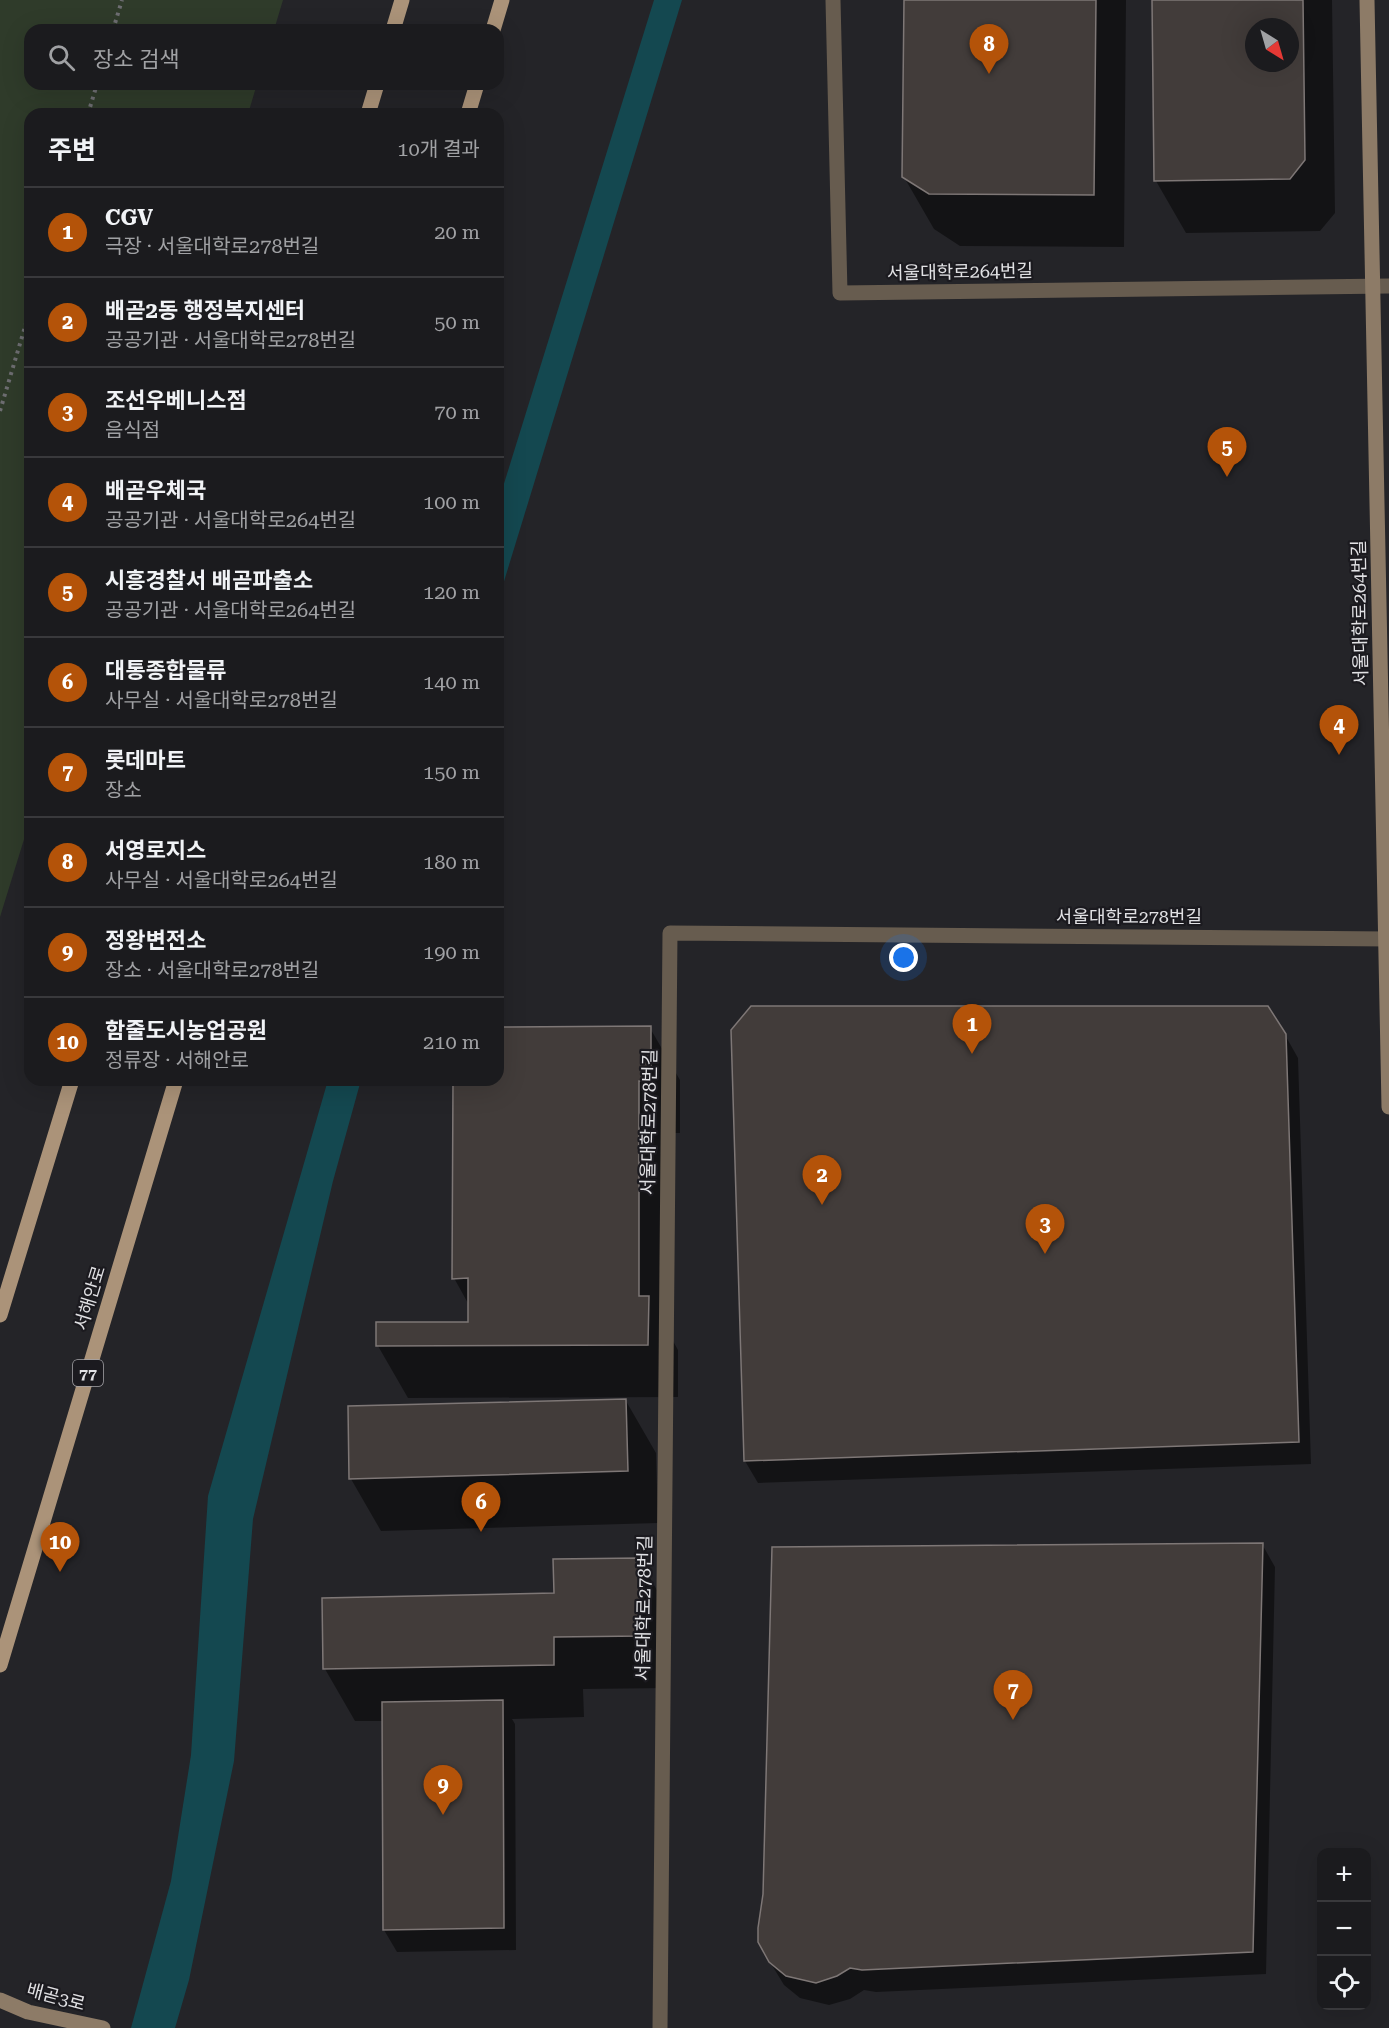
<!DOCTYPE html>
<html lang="ko">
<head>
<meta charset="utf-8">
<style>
  body { margin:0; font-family:"Roboto Serif","Noto Sans KR",serif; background:#28282b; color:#f1f3f6 }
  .controls { position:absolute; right:18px; bottom:18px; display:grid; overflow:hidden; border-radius:12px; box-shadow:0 6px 24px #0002 }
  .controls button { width:54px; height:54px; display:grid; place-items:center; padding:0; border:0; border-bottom:2px solid #39393c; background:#1b1b1e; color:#f1f3f6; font:30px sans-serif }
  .compass { position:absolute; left:1245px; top:18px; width:54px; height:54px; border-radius:50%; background:#1b1b1e; box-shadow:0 6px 24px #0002; rotate:143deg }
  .you { position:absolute; left:904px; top:958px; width:21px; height:21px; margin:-15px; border:4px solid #fff; border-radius:50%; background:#1a73e8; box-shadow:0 0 0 9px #1a73e833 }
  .badge { display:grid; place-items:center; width:39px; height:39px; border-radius:50%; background:#b45309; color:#fff; font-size:20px; font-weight:700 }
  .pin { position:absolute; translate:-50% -50px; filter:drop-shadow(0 2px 3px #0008) }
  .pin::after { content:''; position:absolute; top:32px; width:21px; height:18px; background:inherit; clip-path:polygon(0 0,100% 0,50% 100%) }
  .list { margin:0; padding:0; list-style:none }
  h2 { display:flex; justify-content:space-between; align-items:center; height:78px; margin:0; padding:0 24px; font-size:26px }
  h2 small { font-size:20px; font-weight:400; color:#a0a1a4 }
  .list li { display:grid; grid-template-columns:39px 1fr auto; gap:18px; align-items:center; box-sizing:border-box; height:90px; padding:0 24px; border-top:2px solid #39393c }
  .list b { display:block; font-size:22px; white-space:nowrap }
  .list p { margin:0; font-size:20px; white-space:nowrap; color:#a0a1a4 }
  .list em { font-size:20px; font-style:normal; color:#a0a1a4 }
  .icon { flex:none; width:33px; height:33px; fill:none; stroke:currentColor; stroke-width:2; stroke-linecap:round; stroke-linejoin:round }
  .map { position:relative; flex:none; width:1389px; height:2028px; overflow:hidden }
  .search { position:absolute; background:#1b1b1e; box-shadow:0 6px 24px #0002; left:24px; top:24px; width:480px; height:66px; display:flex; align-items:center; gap:15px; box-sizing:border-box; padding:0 21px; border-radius:18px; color:#a0a1a4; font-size:22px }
  .panel { position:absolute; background:#1b1b1e; box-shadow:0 6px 24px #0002; left:24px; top:108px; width:480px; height:978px; border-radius:18px }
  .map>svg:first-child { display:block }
  .green { fill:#2f3b2a }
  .water { fill:#144850 }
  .shadow { fill:#0007; fill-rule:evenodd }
  .building { fill:#423c3a; stroke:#7e7776; stroke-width:1.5; fill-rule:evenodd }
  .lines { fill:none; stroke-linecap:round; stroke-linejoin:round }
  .path { stroke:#6d6d71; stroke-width:4; stroke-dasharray:3 4.5; stroke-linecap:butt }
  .tertiary { stroke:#675c4f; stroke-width:15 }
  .secondary { stroke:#8d7b67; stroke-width:15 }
  .primary { stroke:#ab9379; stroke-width:15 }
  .labels { text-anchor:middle; stroke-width:4.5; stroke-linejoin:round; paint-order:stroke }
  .shield { fill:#1b1a1f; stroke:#a6a5a9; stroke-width:1.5 }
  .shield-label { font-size:16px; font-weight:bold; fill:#e1e1e4 }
  .street-label { font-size:18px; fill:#e1e1e4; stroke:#1b1a1f }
</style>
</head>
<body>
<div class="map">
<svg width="1389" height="2028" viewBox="0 0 1389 2028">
  <rect width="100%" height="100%" fill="#242428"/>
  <path class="green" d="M0,0H283L274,30H30V84H257L248,114H30V820L0,917Z"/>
  <path class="water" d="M654,0H682L498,601V503Z
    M328,1080H361L333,1181L253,1519L234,1761L189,1980L175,2028H131L171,1881L191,1755L208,1496Z"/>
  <path class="shadow" d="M906,0H1126L1124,247L960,246L934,229L904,177Z
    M1154,0H1332L1335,213L1320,231L1186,233L1156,181ZM1254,27H1290V63H1254Z
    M498,1028H650L680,1080V1133H668V1332L678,1350V1397L408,1398L378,1346L469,1324V1305L454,1278V1080H498Z
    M1285,1035L1298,1058L1311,1464L758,1483L745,1461Z
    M626,1401L656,1453L658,1523L381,1531L351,1479Z
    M1262,1544L1275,1567L1266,1974L876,1992L864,1990L850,1999L829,2005L800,1998L784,1985L770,1962Z
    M639,1559L669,1611L670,1688L583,1689L584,1717L512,1719L515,1724L516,1950L397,1952L384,1930L383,1721H355L325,1669L324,1599L555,1595Z"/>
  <path class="building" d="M904,0H1096L1094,195L929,194L902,177Z
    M1152,0H1303L1305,160L1290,179L1154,181ZM1254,27H1290V63H1254Z
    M751,1006H1268L1286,1034L1299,1442L744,1461L731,1030Z
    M651,1026V1081H639V1296H649L648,1345L376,1346V1322H468V1278L452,1279L453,1080H498V1027Z
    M626,1399L628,1471L349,1479L348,1406Z
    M1263,1543L1253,1952L862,1970L850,1968L837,1976L816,1983L786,1976L769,1962L758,1942V1928L763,1894L772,1547Z
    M640,1558L641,1636L554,1637V1665L323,1669L322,1598L554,1593L553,1559Z
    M503,1700L504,1928L383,1930L382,1702Z"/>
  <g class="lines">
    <path class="path" d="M113,30L122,0
      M88,114L97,84
      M0,411L30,310"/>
    <path class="tertiary" d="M833,0L840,293L1389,286
      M660,2028L670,933L1389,939"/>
    <path class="secondary" d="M1367,0L1389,1107
      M0,2000L28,2012L103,2028"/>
    <path class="primary" d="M393,30L402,0
      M493,30L502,0
      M368,114L377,84
      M468,114L477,84
      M0,1315L72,1080
      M0,1665L176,1080"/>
  </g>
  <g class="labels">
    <rect class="shield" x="73" y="1360" width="30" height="26" rx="4.5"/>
    <g class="shield-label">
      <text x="88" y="1379">77</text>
    </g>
    <g class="street-label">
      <text transform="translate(960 272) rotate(-1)" y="6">서울대학로264번길</text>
      <text transform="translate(1360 613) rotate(-91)" y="6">서울대학로264번길</text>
      <text x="1129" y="923">서울대학로278번길</text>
      <text transform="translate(649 1122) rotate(-89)" y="6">서울대학로278번길</text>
      <text transform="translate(90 1298) rotate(-73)" y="6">서해안로</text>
      <text transform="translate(644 1608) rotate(-89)" y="6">서울대학로278번길</text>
      <text transform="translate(56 1997) rotate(15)" y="6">배곧3로</text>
    </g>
  </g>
</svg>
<div class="controls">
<button>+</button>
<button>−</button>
<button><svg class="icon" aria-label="locate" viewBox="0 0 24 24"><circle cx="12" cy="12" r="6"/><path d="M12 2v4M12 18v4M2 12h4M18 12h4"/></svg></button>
</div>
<svg class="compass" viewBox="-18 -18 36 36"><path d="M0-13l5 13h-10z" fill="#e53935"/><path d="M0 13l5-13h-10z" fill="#a0a1a4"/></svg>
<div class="you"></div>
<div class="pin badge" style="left:972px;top:1054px">1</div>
<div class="pin badge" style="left:822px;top:1205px">2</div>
<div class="pin badge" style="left:1045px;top:1254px">3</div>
<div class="pin badge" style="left:1339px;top:755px">4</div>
<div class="pin badge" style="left:1227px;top:477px">5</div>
<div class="pin badge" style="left:481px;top:1532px">6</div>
<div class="pin badge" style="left:1013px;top:1720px">7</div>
<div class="pin badge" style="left:989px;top:74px">8</div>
<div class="pin badge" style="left:443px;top:1815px">9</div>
<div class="pin badge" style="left:60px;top:1572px">10</div>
<div class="search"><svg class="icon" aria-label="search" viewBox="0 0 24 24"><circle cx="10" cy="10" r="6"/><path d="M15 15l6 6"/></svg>장소 검색</div>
<section class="panel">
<h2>주변<small>10개 결과</small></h2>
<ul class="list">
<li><span class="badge">1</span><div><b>CGV</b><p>극장 · 서울대학로278번길</p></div><em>20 m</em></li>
<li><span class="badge">2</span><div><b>배곧2동 행정복지센터</b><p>공공기관 · 서울대학로278번길</p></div><em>50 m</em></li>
<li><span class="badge">3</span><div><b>조선우베니스점</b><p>음식점</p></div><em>70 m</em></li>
<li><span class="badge">4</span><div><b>배곧우체국</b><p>공공기관 · 서울대학로264번길</p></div><em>100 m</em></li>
<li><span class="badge">5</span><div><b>시흥경찰서 배곧파출소</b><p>공공기관 · 서울대학로264번길</p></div><em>120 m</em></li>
<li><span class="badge">6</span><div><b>대통종합물류</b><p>사무실 · 서울대학로278번길</p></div><em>140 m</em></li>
<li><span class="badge">7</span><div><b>롯데마트</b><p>장소</p></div><em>150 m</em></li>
<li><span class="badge">8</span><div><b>서영로지스</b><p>사무실 · 서울대학로264번길</p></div><em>180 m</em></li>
<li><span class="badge">9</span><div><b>정왕변전소</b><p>장소 · 서울대학로278번길</p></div><em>190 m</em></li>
<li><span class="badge">10</span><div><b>함줄도시농업공원</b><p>정류장 · 서해안로</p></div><em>210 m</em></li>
</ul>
</section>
</div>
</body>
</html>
